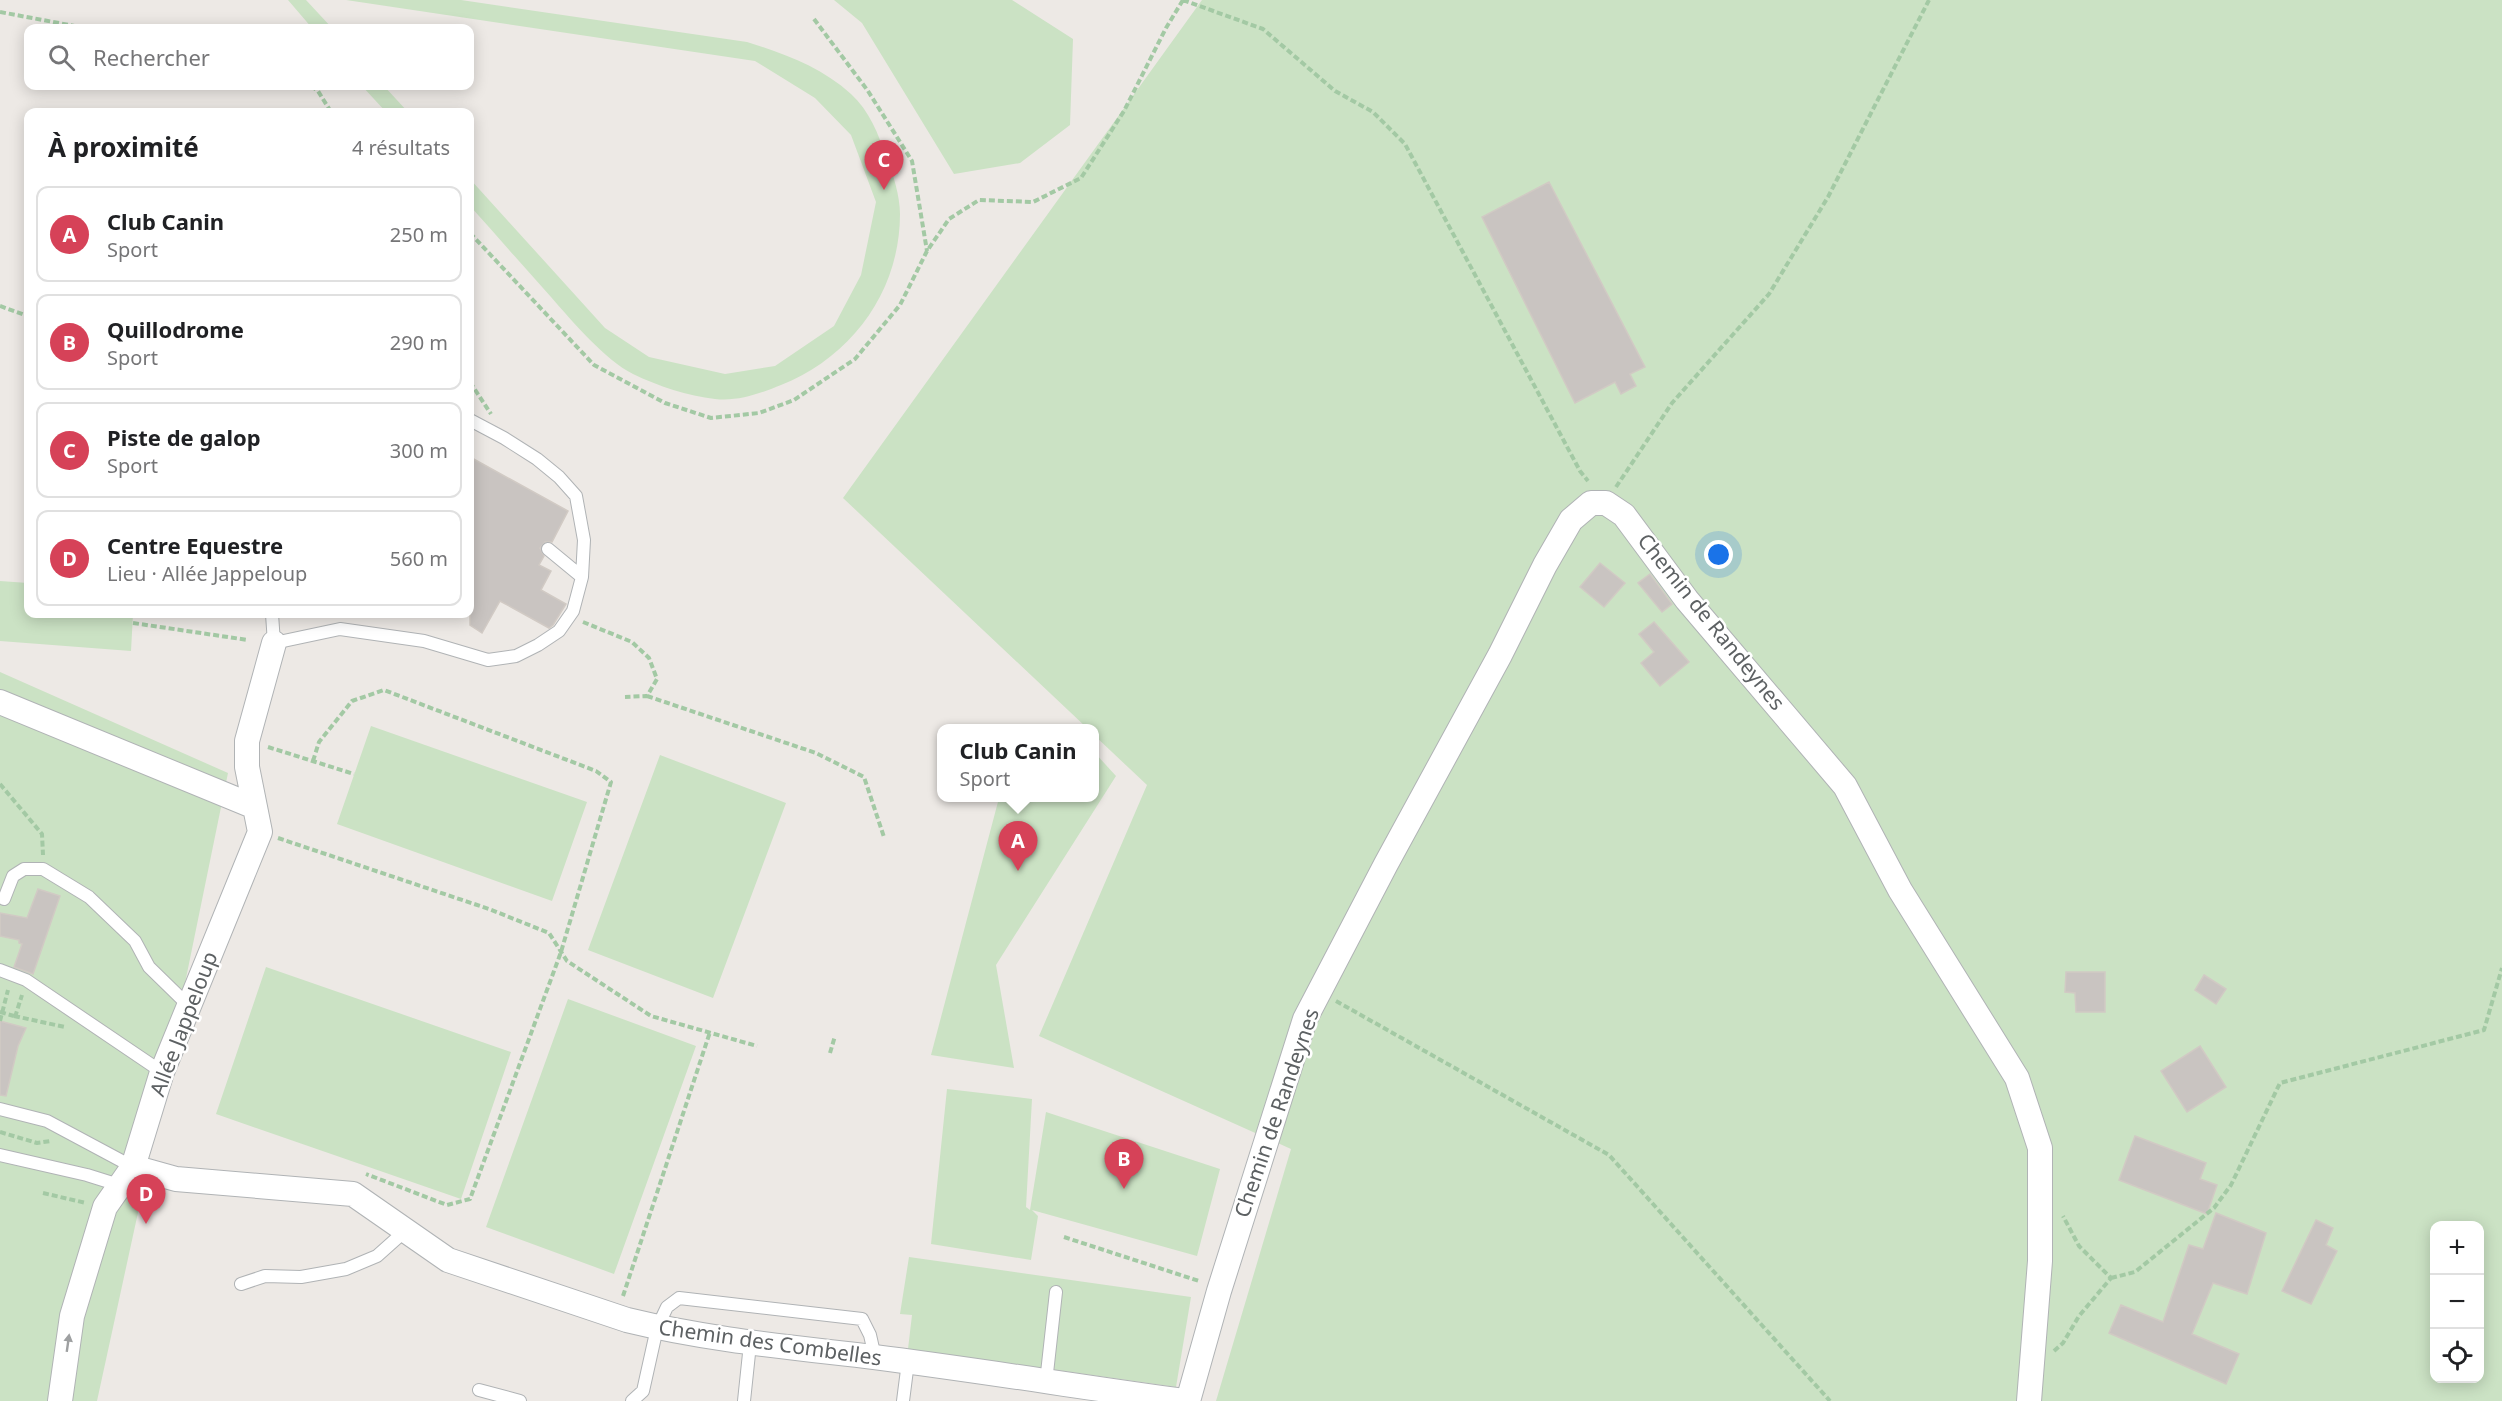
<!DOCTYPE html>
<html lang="fr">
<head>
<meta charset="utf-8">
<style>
  body { margin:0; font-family:"Noto Sans",sans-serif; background:#f2f2f2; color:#202124 }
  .controls { position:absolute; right:18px; bottom:18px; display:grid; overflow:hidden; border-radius:12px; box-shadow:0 3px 15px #0003 }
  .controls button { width:54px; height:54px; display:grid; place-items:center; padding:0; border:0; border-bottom:2px solid #e0e0e0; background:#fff; color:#202124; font:30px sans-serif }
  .you { position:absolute; left:1719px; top:555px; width:21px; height:21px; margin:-15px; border:4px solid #fff; border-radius:50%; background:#1a73e8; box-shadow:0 0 0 9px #1a73e833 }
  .badge { display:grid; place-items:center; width:39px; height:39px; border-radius:50%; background:#d64258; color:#fff; font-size:20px; font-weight:700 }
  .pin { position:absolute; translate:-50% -50px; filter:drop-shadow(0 2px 3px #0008) }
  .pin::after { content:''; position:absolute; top:32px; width:21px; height:18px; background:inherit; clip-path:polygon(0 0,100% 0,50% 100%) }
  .popup { position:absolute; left:937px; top:724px; width:162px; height:78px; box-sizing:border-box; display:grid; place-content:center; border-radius:12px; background:#fff; filter:drop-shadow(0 2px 4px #0005); font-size:20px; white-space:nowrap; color:#757577 }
  .popup b { font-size:22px; color:#202124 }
  .popup::after { content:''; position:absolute; left:50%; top:100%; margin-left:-12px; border:12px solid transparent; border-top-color:#fff }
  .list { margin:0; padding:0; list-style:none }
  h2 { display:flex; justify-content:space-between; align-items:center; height:78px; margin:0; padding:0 24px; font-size:26px }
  h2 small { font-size:20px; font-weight:400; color:#757577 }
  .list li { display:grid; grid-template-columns:39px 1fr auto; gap:18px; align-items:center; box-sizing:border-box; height:96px; margin:0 12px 12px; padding:0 12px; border:2px solid #e0e0e0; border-radius:12px }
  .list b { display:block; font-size:22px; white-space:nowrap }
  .list p { margin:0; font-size:20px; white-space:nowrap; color:#757577 }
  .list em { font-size:20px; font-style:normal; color:#757577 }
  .icon { flex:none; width:33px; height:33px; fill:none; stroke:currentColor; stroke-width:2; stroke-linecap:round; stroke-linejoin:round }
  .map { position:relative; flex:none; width:2502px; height:1401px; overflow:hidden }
  .search { position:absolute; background:#fff; box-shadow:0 3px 15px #0003; left:24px; top:24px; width:450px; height:66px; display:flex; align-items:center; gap:15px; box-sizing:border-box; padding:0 21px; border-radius:12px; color:#757577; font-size:22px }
  .panel { position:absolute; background:#fff; box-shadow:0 3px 15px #0003; left:24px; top:108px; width:450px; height:510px; border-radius:12px }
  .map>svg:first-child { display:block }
  .green { fill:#cbe2c4; fill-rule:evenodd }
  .building { fill:#c9c4c1; stroke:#d1cac4; stroke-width:1.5 }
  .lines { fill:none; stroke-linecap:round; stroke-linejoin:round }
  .service-casing { stroke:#b0b3b5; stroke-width:14 }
  .minor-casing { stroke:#b0b3b5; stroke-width:26 }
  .path { stroke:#a3c9a4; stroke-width:4; stroke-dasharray:6 3; stroke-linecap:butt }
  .service { stroke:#fff; stroke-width:12 }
  .minor { stroke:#fff; stroke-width:24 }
  .path-bridge { stroke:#a3c9a4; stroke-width:4; stroke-dasharray:6 3; stroke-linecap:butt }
  .oneway { fill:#9ea0a1 }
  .labels { text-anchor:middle; stroke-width:5; stroke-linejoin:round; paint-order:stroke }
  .street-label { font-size:21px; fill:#5d6163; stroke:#fff }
</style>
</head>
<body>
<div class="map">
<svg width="2502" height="1401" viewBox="0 0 2502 1401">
  <rect width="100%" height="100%" fill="#ede9e5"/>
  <path class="green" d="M288,0H306L332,28H312Z
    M346,0H461L747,42C785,54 821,67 851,94C869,110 879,135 886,157C893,173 900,196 900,214C900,291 852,357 781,385C762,393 737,402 715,399C688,396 658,386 633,374C605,360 572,321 551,297C524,267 497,236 470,206V179L605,328L649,357L725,374L775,366L834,326L861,275L876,202L851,135L815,98L755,61Z
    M834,0H1012L1073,39L1070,125L1020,163L954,174L862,23Z
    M1202,0H2502V1401H1216L1291,1149L1039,1036L1147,785L1095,736L1094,728H1087L843,498ZM2434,1226H2480V1378H2434Z
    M362,86H384L408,112H386Z
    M0,581L28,583V614H133L131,651L0,641Z
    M0,672L228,773L139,1208L97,1401H0Z
    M371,726L587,802L552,901L337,824Z
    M1095,753L1116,776L996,965L1014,1068L931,1055L999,798H1094Z
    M660,755L786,803L713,998L588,950Z
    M266,967L511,1052L461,1199L216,1114Z
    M568,999L696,1046L614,1274L486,1227Z
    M947,1089L1032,1099L1026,1207L1030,1210L1046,1112L1220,1169L1197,1256L1032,1210L1038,1216L1031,1260L931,1244Z
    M909,1257L1191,1297L1176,1387L908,1349L912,1315L900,1314Z"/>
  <path class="building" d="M1549,182L1645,367L1630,374L1636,386L1621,394L1615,382L1575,403L1482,217Z
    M470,457L568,511L552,542H545L540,548L544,556L539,565L551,571L541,590L566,604L553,625L549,628L500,601L482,633L470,625Z
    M1600,563L1625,583L1604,607L1580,587Z
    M1650,574L1672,604L1662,612L1638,583Z
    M1654,622L1689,662L1660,686L1641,663L1654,652L1639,634Z
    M38,889L60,896L33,974L14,967L22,944L19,943V940L0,936V913L27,918Z
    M2066,972H2105V1012H2076L2075,993L2065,992Z
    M2204,975L2226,989L2216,1004L2195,990Z
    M0,1021L26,1028L18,1046L6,1096L0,1095Z
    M2200,1046L2226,1087L2187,1112L2161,1071Z
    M2135,1136L2206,1163L2200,1179L2217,1185L2207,1214L2119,1180Z
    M2216,1213L2266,1233L2247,1294L2213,1283L2192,1334L2239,1354L2226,1384L2109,1333L2121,1305L2163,1322L2189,1245L2203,1249Z
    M2316,1220L2333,1228L2326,1245L2337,1251L2311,1304L2282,1291Z"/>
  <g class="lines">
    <g class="service-casing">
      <path id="service" d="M548,549L582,577
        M272,614L274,643L340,629L424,641L488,660L516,656L538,645L559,631L573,611L582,577L584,540L576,496L559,477L537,459L504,438L470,420
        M4,899L13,876L24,869H43L89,897L135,941L149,967L190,1007
        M0,970L26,980L162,1072
        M0,1109L47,1121L133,1167
        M0,1155L87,1175L122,1186
        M241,1284L265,1276L301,1277L346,1269L377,1256L405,1231
        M1046,1382L1056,1292
        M479,1390L520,1401
        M632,1401L643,1391L657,1328L667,1307L679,1298L862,1319L870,1335L875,1357
        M744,1401L750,1344
        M903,1401L908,1362"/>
    </g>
    <g class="minor-casing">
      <path id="minor" d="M0,702L255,807
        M133,1167L176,1179L353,1194L448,1260L627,1320C709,1340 790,1347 874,1357C977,1370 1081,1387 1184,1401
        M60,1401L72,1316L105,1207L133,1167L162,1072L260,832L247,767V741L274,643
        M1188,1401L1219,1291L1305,1019L1386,864L1500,655L1545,565L1571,520L1591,503H1606L1624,515L1687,600L1845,786L1900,890L2017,1078L2040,1148V1261L2029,1401"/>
    </g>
    <path class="path" d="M1183,0L1263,29L1335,91L1373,112L1405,144L1580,471L1588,481
      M0,12L80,27L151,28
      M814,19L868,91L912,161L927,251
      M311,86L318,91L331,112
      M470,233L594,365L665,403L711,418L759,413L794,400L855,359L900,305L927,251L949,219L979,200L1033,202L1081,178L1124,111L1166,28L1183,0
      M0,306L28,316
      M470,382L491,414
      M1616,487L1672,403L1769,294L1828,197L1929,0
      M583,622L632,642L649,658L657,679L647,696L625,697
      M133,623L248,640
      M647,696L816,753L864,777L884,837
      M268,747L354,774
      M313,761L319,742L352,701L384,690L596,771L611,782L561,952L470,1199L447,1205L366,1174
      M0,784L42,834L43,855
      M278,838L489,909L549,933L567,961L651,1016L757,1046
      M1336,1001L1609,1155L1830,1401
      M14,1016L65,1027
      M15,1017L22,995
      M0,1021L8,990
      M830,1053L835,1036
      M0,1132L37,1143L51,1141
      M43,1193L86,1203
      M1064,1237L1199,1281
      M2111,1278L2135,1272L2214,1208L2231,1185L2280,1083L2484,1030L2502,968
      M623,1296L710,1032
      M2054,1351L2063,1343L2079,1316L2111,1278L2079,1246L2063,1216"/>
    <use href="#service" class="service"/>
    <use href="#minor" class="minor"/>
    <path class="path-bridge" d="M0,1012L14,1016"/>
  </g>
  <defs><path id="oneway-solid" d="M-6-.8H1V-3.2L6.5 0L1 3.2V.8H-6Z" transform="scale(1.5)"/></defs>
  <use class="oneway" href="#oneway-solid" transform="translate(68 1343) rotate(-82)"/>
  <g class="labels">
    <g class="street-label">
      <text transform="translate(1711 622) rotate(51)" y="7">Chemin de Randeynes</text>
      <text transform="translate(184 1024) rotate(-69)" y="7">Allée Jappeloup</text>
      <text transform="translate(1277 1113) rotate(-71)" y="7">Chemin de Randeynes</text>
      <text transform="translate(770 1343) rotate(8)" y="7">Chemin des Combelles</text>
    </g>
  </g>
</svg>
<div class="controls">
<button>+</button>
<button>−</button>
<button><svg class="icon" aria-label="locate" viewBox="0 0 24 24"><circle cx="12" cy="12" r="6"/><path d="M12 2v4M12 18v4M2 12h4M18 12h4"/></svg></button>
</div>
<div class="you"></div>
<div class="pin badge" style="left:1018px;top:871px">A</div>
<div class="popup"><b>Club Canin</b>Sport</div>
<div class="pin badge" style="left:1124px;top:1189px">B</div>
<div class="pin badge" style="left:884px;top:190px">C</div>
<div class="pin badge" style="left:146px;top:1224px">D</div>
<div class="search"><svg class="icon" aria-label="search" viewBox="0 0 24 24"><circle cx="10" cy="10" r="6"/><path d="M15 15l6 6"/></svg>Rechercher</div>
<section class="panel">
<h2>À proximité<small>4 résultats</small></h2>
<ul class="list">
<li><span class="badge">A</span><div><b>Club Canin</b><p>Sport</p></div><em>250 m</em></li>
<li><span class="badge">B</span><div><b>Quillodrome</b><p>Sport</p></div><em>290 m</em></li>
<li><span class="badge">C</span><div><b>Piste de galop</b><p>Sport</p></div><em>300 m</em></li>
<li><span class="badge">D</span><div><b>Centre Equestre</b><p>Lieu · Allée Jappeloup</p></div><em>560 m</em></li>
</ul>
</section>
</div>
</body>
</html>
